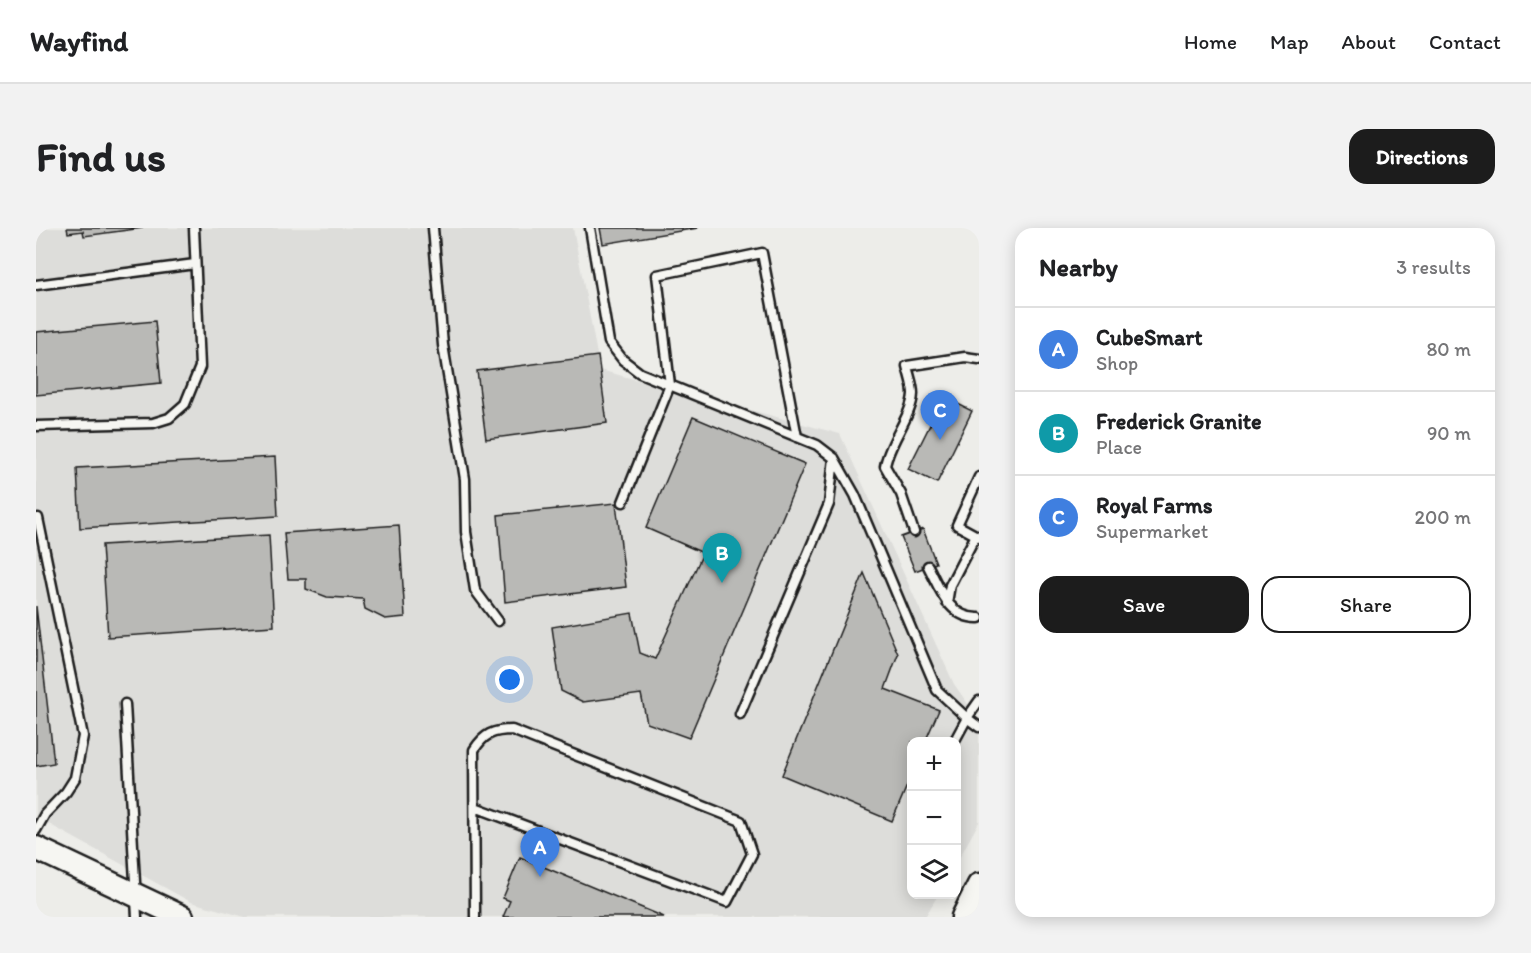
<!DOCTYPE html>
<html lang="en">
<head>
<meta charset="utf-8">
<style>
  body { margin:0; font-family:Itim,sans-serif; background:#f2f2f2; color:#202124 }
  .controls { position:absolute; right:18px; bottom:18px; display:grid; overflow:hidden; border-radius:12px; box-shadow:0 3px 15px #0003 }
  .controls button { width:54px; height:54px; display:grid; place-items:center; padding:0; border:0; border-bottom:2px solid #e0e0e0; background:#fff; color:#202124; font:30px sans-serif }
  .you { position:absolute; left:474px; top:452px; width:21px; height:21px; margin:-15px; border:4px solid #fff; border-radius:50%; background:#1a73e8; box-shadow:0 0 0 9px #1a73e833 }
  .badge { display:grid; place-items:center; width:39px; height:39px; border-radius:50%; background:#1c1c1c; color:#fff; font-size:20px; font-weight:700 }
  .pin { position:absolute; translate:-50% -50px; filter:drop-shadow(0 2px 3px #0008) }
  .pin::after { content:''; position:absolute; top:32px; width:21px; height:18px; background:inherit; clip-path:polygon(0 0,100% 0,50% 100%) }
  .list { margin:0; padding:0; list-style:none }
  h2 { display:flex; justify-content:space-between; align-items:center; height:78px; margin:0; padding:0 24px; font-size:26px }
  h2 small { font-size:20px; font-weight:400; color:#757577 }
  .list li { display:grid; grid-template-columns:39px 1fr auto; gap:18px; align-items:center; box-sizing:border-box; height:84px; padding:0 24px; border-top:2px solid #e0e0e0 }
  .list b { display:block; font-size:22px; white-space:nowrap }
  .list p { margin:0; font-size:20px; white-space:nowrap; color:#757577 }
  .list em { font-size:20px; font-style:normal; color:#757577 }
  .actions { display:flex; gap:12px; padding:18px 24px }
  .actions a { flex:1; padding:14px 0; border:2px solid #1c1c1c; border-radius:18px; text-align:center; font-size:21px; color:#1c1c1c }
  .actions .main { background:#1c1c1c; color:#fff }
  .icon { flex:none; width:33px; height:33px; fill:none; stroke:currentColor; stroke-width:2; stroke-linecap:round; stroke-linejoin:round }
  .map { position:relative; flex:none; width:943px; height:689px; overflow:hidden; border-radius:18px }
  header { display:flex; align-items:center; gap:36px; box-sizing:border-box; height:84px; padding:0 30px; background:#fff; border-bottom:2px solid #e0e0e0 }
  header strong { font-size:28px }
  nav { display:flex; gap:33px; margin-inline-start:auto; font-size:21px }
  .intro { display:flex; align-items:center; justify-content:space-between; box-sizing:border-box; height:144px; padding:0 36px }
  h1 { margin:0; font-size:42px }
  .button { padding:15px 27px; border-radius:18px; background:#1c1c1c; color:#fff; font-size:21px; font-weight:700 }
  main { display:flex; gap:36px; padding:0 36px }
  aside { flex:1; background:#fff; border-radius:18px; box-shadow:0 3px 15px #0003 }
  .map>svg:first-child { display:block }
  .built { fill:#ddddda }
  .building { fill:#b9b9b6; stroke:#1c1c1c; stroke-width:1.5 }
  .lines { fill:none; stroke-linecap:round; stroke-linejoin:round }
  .service-casing { stroke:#1c1c1c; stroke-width:13 }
  .secondary-casing { stroke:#1c1c1c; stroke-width:27 }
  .service { stroke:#f6f6f2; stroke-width:8 }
  .secondary { stroke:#f6f6f2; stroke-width:22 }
</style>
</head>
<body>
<header>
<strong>Wayfind</strong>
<nav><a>Home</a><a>Map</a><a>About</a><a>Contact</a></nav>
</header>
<div class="intro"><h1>Find us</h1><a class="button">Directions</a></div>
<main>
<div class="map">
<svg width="943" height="689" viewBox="0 0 943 689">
  <rect width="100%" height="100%" fill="#edede9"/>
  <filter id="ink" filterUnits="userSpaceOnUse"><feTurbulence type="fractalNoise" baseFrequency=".0167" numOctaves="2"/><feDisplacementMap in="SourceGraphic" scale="12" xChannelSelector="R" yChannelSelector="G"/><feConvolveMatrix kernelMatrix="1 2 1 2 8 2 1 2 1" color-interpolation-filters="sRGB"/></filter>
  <g filter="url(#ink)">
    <path class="built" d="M0,0H537L564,142L804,206L918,456L943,492V594L921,634L920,514H876V666L902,667L889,689H209L155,674L0,589Z"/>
    <path class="building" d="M31,0H107L48,8L47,3L32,5Z
      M564,0H662L567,16Z
      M119,93L125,155L0,167V104Z
      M562,128L571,195L450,211L441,143Z
      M908,169L936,183L901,255L872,241Z
      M657,189L769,236L653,510L611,495L605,466L547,474L525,463L516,399L596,385L604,425L619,431L667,325L610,300Z
      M239,229L242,288L44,300L41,240Z
      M580,275L590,359L469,374L462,287Z
      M363,297L369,389L349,391L329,381L327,371L291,369L270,361V351H252L248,305Z
      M887,301L900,335L879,343L865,309Z
      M233,307L238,398L72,409L66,317Z
      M828,345L862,426L849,461L903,482L889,514H876V546L856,593L746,547Z
      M0,378L18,535L0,538Z
      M484,629L628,689H467L474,673L467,670Z"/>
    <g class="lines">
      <g class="service-casing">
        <path id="service" d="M397,0L407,117L429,251L430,304L439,362L462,393
          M554,0L573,114L587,132L604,145L781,217L798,230L819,267L901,462L931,490L918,514
          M0,57L159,36
          M0,198L117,195L133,190L149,176L164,139L158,0
          M943,249L921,297L943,309
          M587,274L634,157L621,47L726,25L761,209
          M878,304L865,266L849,238C853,214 876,188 877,166C877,157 873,147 871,138L929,129L943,131
          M892,338C904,361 913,391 943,390
          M911,375L914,357L940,307
          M943,473L931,490L943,499
          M89,476L101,689
          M704,486L793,276L798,230
          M0,602L9,586L30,564L39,550L47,508L2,290
          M439,689L438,522C448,506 457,502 476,502L705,593L716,626L691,674L439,579"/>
      </g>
      <g class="secondary-casing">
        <path id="secondary" d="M0,620L146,689
          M927,689L943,657"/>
      </g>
      <use href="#service" class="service"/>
      <use href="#secondary" class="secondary"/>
    </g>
  </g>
</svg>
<div class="controls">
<button>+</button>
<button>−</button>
<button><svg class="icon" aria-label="layers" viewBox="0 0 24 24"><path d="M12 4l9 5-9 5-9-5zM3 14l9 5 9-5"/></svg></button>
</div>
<div class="you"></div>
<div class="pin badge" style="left:504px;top:649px;background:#3f7fe0">A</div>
<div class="pin badge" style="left:686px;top:355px;background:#0f9aa8">B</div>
<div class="pin badge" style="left:904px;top:212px;background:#3f7fe0">C</div>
</div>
<aside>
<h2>Nearby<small>3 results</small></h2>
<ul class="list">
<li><span class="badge" style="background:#3f7fe0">A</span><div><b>CubeSmart</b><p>Shop</p></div><em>80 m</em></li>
<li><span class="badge" style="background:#0f9aa8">B</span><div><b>Frederick Granite</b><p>Place</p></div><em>90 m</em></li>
<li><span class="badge" style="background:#3f7fe0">C</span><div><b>Royal Farms</b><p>Supermarket</p></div><em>200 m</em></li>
</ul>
<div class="actions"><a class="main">Save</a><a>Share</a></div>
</aside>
</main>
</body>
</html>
